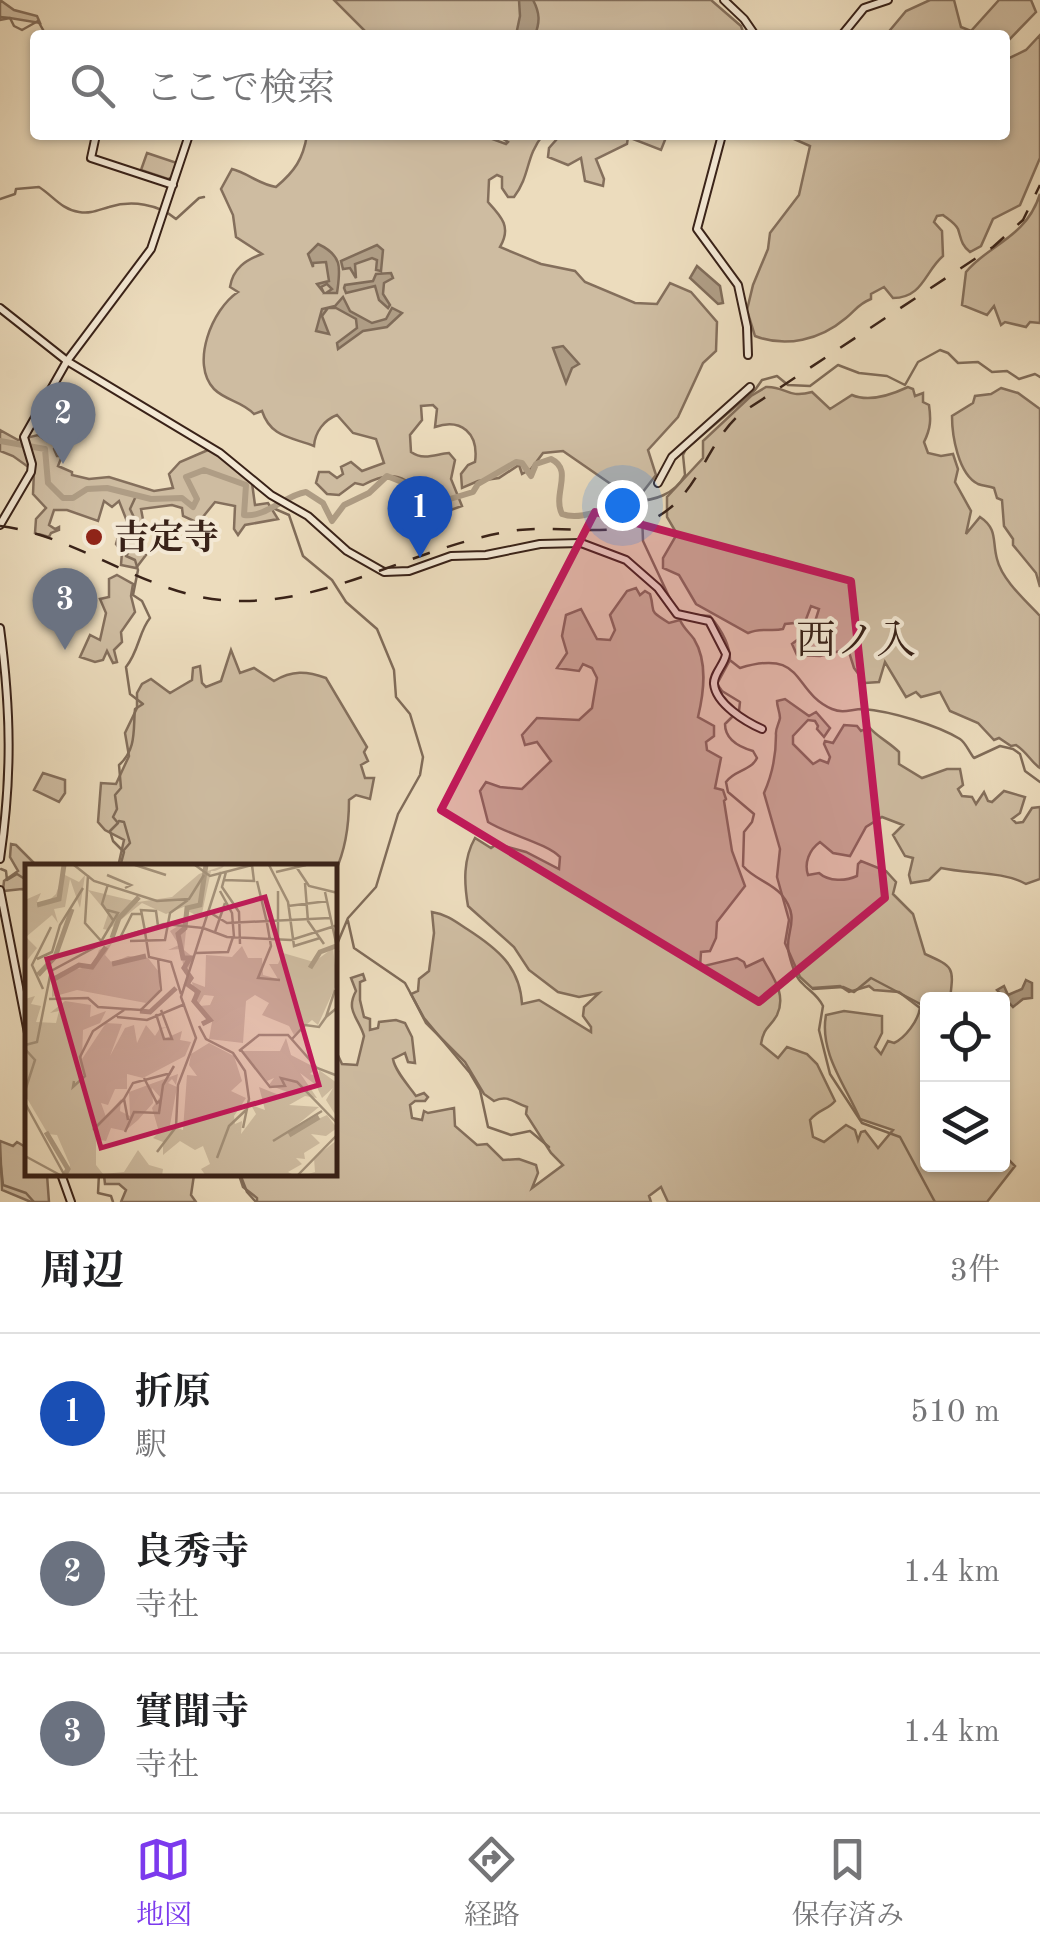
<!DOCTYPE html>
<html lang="ja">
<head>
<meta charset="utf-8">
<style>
  body { margin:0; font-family:"Old Standard TT","Noto Serif JP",serif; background:#f6f6f6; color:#202124 }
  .controls { position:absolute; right:30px; bottom:30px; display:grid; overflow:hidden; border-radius:10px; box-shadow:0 2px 8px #0004 }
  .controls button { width:90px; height:90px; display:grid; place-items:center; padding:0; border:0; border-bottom:2px solid #e0e0e0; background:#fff; color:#202124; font:50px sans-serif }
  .you { position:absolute; left:622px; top:505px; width:35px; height:35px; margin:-25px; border:8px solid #fff; border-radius:50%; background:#1a73e8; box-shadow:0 0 0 15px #1a73e833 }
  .badge { display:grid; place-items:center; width:65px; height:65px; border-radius:50%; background:#7c3aed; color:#fff; font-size:32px; font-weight:700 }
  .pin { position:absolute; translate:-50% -82px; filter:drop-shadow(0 2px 5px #0008) }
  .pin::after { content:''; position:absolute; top:52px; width:35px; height:30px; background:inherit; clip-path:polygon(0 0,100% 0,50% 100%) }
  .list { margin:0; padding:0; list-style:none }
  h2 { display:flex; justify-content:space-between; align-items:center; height:130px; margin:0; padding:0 40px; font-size:42px }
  h2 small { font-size:32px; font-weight:400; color:#757577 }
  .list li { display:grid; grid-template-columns:65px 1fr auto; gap:30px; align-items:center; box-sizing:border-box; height:160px; padding:0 40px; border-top:2px solid #e0e0e0 }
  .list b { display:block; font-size:38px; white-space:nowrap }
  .list p { margin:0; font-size:32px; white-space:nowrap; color:#757577 }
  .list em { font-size:32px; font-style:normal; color:#757577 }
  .icon { flex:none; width:55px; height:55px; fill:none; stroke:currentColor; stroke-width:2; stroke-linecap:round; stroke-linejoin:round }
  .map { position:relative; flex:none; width:1040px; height:1202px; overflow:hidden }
  .search { position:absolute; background:#fff; box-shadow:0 2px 8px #0004; left:30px; right:30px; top:30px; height:110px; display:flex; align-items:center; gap:25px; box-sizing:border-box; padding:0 35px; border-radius:10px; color:#757577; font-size:38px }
  .sheet { height:610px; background:#fff }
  nav { display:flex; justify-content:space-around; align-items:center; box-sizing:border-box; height:140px; border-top:2px solid #e0e0e0; background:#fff; font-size:28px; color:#757577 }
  nav a { display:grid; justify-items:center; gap:5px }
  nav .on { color:#7c3aed }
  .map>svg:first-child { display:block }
  .green { fill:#cebca1; stroke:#846f5c; stroke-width:2.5 }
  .water { fill:#af9d85; stroke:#806c59; stroke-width:2.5 }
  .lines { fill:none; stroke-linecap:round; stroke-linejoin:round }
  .stream { stroke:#806c59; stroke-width:2.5 }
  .river { stroke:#af9d85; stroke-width:6 }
  .secondary-casing { stroke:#392218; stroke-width:10 }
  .secondary { stroke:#f3e8d4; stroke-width:6 }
  .rail { stroke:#392218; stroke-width:2.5; stroke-dasharray:18 18; stroke-linecap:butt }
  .marked { fill:#c2185b; fill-opacity:0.2; stroke:#c2185b; stroke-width:8; stroke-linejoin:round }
  .poi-dot { fill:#8f2418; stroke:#f3e8d4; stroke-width:4 }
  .labels { text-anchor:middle; stroke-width:8; stroke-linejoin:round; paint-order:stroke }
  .poi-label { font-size:35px; font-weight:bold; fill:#392218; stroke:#f3e8d4; text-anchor:start }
  .quarter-label { font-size:40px; fill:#392218; stroke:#f3e8d4 }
  .inset-river { fill:none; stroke:#af9d85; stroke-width:5 }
  .inset-road { fill:none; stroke:#a4927b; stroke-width:2.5 }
  .view { fill:#c2185b; fill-opacity:0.15; stroke:#c2185b; stroke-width:5 }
  .inset-edge { fill:none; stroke:#392218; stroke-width:5 }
</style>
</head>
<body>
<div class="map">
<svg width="1040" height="1202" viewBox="0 0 1040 1202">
  <rect width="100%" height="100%" fill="#ecdcbd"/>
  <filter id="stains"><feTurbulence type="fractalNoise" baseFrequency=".002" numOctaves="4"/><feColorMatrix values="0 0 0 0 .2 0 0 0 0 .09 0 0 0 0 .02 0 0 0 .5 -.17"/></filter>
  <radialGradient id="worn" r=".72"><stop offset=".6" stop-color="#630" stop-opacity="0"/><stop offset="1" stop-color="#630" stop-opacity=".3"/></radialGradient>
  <path class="green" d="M0,0L14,10L37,16L40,23L10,18L0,20Z
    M334,0H711L741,26L744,35H363L365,31Z
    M930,0H954L961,27L971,31L999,0H1031L1036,12L1005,44V35H886L906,11Z
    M1040,35V158L1020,205L993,219L981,246L970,252C961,245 961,238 958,229C955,223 948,219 943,215L937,216L934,222L942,231L943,256C925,271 923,298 893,298L884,287L871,294V299C858,304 856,310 846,318C820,340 786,348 755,336L747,310L753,285L768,249L770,233L799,195L810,146L785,135H1005V60L1026,50Z
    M307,135H495L492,139L506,144L508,142L497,135H543C525,157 531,174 514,197H508L502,188V177L497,175L489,180L488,202C501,216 512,227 500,247L541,264L575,271L585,282L635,303L657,304L670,283L691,292L717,322L716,351L703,363L678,417L648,450L656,475L642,493L619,486L618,489L563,451L543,453L531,469L522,474L519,465L499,478L478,481L462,488L461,474L468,465L475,462C479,433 461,418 435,427L437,409L433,405L421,406L422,420L410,435L411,452C424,461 436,454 449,453L455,460L451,479L462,506L431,517C414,482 401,464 363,485L355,483L339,495L327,494L316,483L319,472H329L337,478L343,474L341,467L351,462L362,471L384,463L376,439L353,433L337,415C324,420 315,432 314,446C292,437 271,438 262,411L254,414C242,401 226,401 214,389C190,364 212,309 238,292L230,287C233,268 246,260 262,254L236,237L233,215L221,189L232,169C248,173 258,184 276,187C295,171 303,159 307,135Z
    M553,135H667L661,150L628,137L627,144L596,159L604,179L603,186L585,181L581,158L568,165L548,157L549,148L556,140Z
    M147,153L177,163L172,177L168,179L141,170Z
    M1040,194V323L1030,322L1026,327L1005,322L1001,325L994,306L987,315L962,305L966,272C989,244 1026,238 1040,194Z
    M766,387C786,386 787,399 812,392L830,409L852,395C868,402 891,395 908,387L913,389L915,396L923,393V402L929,405C931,419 931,428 924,442L928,453L941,456L953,454L958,469L955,482L971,511L966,534L980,517C998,529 992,541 997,559C1002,580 1026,601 1040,616V768C1032,763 1027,752 1016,745L1011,746L999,738L994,740L978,723L950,711L940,692L921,697L916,692L906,697L885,662L879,682L865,683L854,668L848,649L820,656L797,655L792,644L813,628L819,609L811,606L805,622L785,624L783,629C771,632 761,627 748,633L696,604L679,575L663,568V558L677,534L667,517V497L703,458V441L751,396Z
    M1001,388L1018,393L1040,409V587L1036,573L1013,545V539L1004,526L1002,500L997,498L994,488C989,486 983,486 978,484C958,474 952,435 952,416L973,403L975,396L991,394Z
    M0,430L18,440L38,435L47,441L55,435L59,443L54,449L57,456H62L58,466L72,472V475L89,479L109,477L154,491L173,488L169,474L180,462L208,450L222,457L252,483L255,505L268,503L278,519L245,525L238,535L234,529L235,506L215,502L198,523L183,516L182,508L172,505L141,509L145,530L140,552L146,555L136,568L121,565L122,552L116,544L118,537L130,529L119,501L112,507L104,501L98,521L67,510H54L49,525L55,529L59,527V530L51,533L49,537L35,533L36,519L46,508L33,494L34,471L13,456L0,451Z
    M117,575L133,584L131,596L135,612L121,632L122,642L114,650L117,662L113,663L107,651L103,660L95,662L80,657L90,635L100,640L106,613L100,599L109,597V579Z
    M636,588L640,595L645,591L650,594C656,613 646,609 669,623L680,620C684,629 689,632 694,639C708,662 704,692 698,717L714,726V736L706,742L707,750L721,758L715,788L723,790L726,799L724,801L732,851L745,886L717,922L716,938L710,951L701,952L700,967L737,958L744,962L746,967L763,959C772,976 787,994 777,1015C770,1028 764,1026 761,1044L778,1058L787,1047L807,1054L817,1064L835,1101C828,1110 819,1109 810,1120L813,1137L824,1142L846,1125L855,1130L858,1140L861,1132L865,1131L878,1148L893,1130L860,1119C846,1086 819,1053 826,1015L844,1011L882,1016V1033L875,1047L881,1054L888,1041L894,1043C905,1038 918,1021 920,1008L899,992L874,990L869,986L849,992L840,986L812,988L800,977L785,943L789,920L777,877L780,849L764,793C773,773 776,756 776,735C775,729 779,724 780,718C780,712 777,707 777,701L785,699L809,716L816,712L830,728L824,737L817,729L818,726L815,721L808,720L793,736V744L813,764L820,760L828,763L830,757L824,744L825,741L833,743L844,725L857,726L861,731L869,727C876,736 889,742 899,752V764L922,778L947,769H960L963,785L958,789L962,796L972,797L976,804L984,792L988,801L992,802L1004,791L1025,797L1020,813L1012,819L1016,823L1023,822L1032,808L1040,807V879L1026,884C1003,871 968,874 941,868L929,880L911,883L909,875L913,858L905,856L893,835L903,825L882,817L866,827L850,856L833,853L820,842C809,850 804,863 808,875L819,873C829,882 846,881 857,876L858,864L861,861L886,871L896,882L893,894L913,914L925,954C954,967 954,967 950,999H928V1164H1002L1003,1154L1015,1166L987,1202H668L661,1187L649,1196L651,1202H257V1198L243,1187L239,1175L335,1174V1049L342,1064L357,1065L364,1036C359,1018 345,1011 356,991L351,978L363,974L365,980L360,982V1000L364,1017L370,1019V1030L378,1028L379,1022L396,1020L405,1023L412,1037L415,1063L408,1062L405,1053L393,1059C395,1071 409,1086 416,1096L424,1093L428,1097L425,1101H415L410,1105L412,1118L422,1120L424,1111L428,1113L454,1108L455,1126L477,1145L487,1144L503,1160L519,1159L536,1165L538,1173L532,1188L563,1165L551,1153L526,1114L527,1107C514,1103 508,1094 494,1101L484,1094L465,1062L426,1023L411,994L418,991L419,979L429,971L434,933L432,912C446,914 455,921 467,929C498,949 520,967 522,1004L539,1000L591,1032V1027L583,1016L584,1007L599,993L579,997L558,992L529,970L514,947L468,906C464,883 463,859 475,838L491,848L497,844L526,852L559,869L560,857C546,843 509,835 488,822L480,791L486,782L500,787L522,789L551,761L537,742L525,745L522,735L537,718L579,720L592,708L597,678L592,668L583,664L579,671L557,668L567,653L562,636L566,615L581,609L597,639L610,640L615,630L610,615L627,591Z
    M231,650L240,673L254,668L274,681C292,670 307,671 326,678L367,747L364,752L368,761L361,765L365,778H374L370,799L356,795L349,800C349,825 346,849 335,872V867H118L124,840L105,830L98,822L101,783L116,784L129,756L125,733L137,708V693L142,684L151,679L170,693L192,680L193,668L200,666L202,683L206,687L221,681Z
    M43,773L65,780V793L59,802L34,790Z
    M11,844L16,845L38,867H28L27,891L22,889L3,891L4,881L18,871L10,857Z
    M0,1141L13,1146L17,1142L27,1148L28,1174L47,1175L49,1202H31L2,1190Z
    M104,1175H194L191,1195L196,1202H121L126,1190L119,1184H105Z"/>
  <path class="water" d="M519,0H533C540,13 540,22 535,35H516L520,16Z
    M318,244C344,256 340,270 337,293H326L332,289L327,284L321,287L324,293L317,284L329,281L326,262L313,263V267L308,254Z
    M377,245L383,250L381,271L376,270L377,260L372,258L355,264L356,278L350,268L343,269L341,261Z
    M697,266L720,286L723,303L718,304L690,278Z
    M391,273L393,278L384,283L383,294L390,305L388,308L379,300L375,286L346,293L344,288L345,285L373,281L376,274Z
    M343,297L350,311L372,323L386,319L392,308L402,313L387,327L363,331L338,349L337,343L357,328L356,319L336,308H328L322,316L329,334L316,331L322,309L335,306Z
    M563,346L579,364L572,368L566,383L553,348Z
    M1026,980L1032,983V998L1023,999L1013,1007L997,990L1004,986L1008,995L1022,989Z"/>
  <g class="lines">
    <path class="stream" d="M0,17L10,18L14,26L22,30L38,21L46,35
      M0,199L15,194L16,189L39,187C52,195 62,210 79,212C91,214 98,210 109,207C132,200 158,204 176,219L199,198L204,197
      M273,508L289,515L303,556L332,580L346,602L377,629L394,670L396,697L410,714L423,757L420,775L398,814L376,887L348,918L335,949
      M672,603L643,541L642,513L634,502C655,500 674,495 685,475L683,455L686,449L755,390L762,380L777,376L788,385L810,386L838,365L859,373L887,376L905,385L918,362L940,350L948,353L958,363L978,362L992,372L1007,371L1019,379L1035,374L1040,377
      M696,615L710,616C720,628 730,644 730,660
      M730,660L717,684L722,691L740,702L739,711
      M731,661L740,668C806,648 791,691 832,709C844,714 851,709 863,709C890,711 937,725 960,739C966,743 969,752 974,758L1000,746L1013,749L1020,754L1025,771L1040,782
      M733,716L725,724C725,740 739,747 753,751L757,758C751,771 734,770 726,782L728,792L754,814L752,822L744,832L743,866C754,879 770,882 781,894C803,920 783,933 789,954C791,962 796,978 802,983C810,992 817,994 823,1006L819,1030L830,1074L862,1123L900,1137L935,1202
      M119,821L124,822L130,843L124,850
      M120,867L124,852L113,841L110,831L118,823L113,817L117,809L115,795L121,788L119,765C137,749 133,729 135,709L143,704L130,694L126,667C139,651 139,631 150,618L142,601L133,595L138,570L135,560L126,556L130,550L123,544L138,536L139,528L130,509L136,496
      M1,869L6,871L7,880L17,874L28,881
      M348,921L354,948L405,983L424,1018L470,1073L480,1090L488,1127L511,1135L530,1131L549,1147
      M813,989L843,987L854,992L871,978L928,1008
      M0,1158L3,1185L26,1193L34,1202
      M99,1174L98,1193L111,1196L113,1202
      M240,1174L247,1192L256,1202"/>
    <path class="river" d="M0,441L45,449L48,483L63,498H73L87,489L107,488L151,499L182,498L193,507L197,499L186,477L204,470L246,485L244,515C266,518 285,495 306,492L323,503L332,521L344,505L369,493L387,476L407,484L429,515L440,502L473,492L478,484L516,462L522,463L531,476L536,464L551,459C574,470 552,494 562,514C583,522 611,504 634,502"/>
    <g class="secondary-casing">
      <path id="secondary" d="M724,0L744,19L755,35
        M842,35L864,8L888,0
        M96,135L91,158L173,185
        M722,135L697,229L738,285L747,327L748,355
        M0,308L67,361L220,453L271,495L308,516L347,551L384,572L409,571L451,556L486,555L540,544L581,543L626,560L658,588L677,614L709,621L726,654C725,664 713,674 714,684C716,704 746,722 762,729
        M658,483L672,457L750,387
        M0,525L31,472L32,464L24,437L67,361L151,249L189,135
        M0,628C11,711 12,777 0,859
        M0,890L28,1033
        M61,1174L71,1202"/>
    </g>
    <use href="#secondary" class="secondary"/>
    <path class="rail" d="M0,526C71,535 132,583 201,597C314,619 411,544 519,530C563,525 615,539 655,518C699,495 705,445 740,414L993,247L1023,220L1040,185"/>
  </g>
  <path class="marked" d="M595,512L851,581L885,898L759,1002L441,810Z"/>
  <circle class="poi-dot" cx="94" cy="537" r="10"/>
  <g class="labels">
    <g class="poi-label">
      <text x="114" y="549">吉定寺</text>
    </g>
    <g class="quarter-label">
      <text x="856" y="653">西ノ入</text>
    </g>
  </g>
  <g transform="translate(25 864)">
    <rect width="312" height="312" fill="#ecdcbd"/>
    <path d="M200,1L197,4L190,7H186L176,54L163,47L159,86L169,94L160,110L155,85L143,86L154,81L145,67L158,59L161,42L141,50L117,39L83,66L78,65L83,50L63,26L113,38L147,33L174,10ZM38,10L54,18L60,11L55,44L45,15L40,43L29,45L33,59L27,51L1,73L12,84L0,99V36L16,29L11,40L18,42L31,30ZM87,79L80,91L87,99L103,92L123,94L134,108V127L121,139L52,126L27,133V117L36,108L68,102L74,86ZM217,82L223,94H237L238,111L253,115L244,100H253L258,89L289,98L308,84L312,119L293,161L287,156L269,171L264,162L237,151L244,139L230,131L221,137L218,179L184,175L187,158L175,142L185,141L189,132L179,131L172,143L167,118L180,123L181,91L207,93ZM10,132L6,140L16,142L11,158L31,159L34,147L25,149L40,137L66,141L65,153L81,147L75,159L58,166L57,195L81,159L97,160L85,192L100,164L109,161L112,179L121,161L130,172L135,164L143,163L136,165L139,175L157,167L155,176L166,178L160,192L118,214L102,210V225H90L83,241L76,239L81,253L96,235L95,247L105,252L104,228L153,210L151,221L147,215L143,219L152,223L145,261L158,266L162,211L172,212L164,201L166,190L184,179L209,192L217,217L206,227L221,234L209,252L210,260L217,257L216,270L231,250L226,241L240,246L234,223L254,231H270L244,221L249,214L242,217L218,187H255L261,174L266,191L291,204L285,210L293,213L294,206L312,219L313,255L301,236L308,224L297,234L291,221L275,209L292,234L280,232L264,241L294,243L262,269L302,251L312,264L301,272L286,270L295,279L279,289L280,295L271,294L277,300L263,308L271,312H181L176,305L185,300L178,282L170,286L155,277L138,291V278L128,274L134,268L127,244L135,233L127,224L128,239L113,256L100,267L86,264L81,277L71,275V301L78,310L99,308L113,286L124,301L138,305L137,312H42L45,301L32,271L23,270L0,231V135ZM312,276V312H276L290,308L289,294Z" fill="#cebca1"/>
    <path class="inset-river" d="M12,41L34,35L39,1M87,74L94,54L114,33M87,100L121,92M285,104L295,88L311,82M13,111L30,93L47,45M29,115L54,101L67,103L81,83M115,147L125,148L151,124M177,160L185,156L169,137L173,128L162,120L166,114L159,104L165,94H158L153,70L160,64L162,44L175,41L181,1M21,268L43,305L39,312M264,271L294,253"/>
    <path class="inset-road" d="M49,1L69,17L132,37L164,35L179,11M110,1L141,11M170,1L185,12L227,1M244,1L263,38L269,82L295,74M270,1L284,22L313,29M201,8L197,23L214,48L215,80M251,8L281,1M63,11L60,59L78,79M82,11L106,21L100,24M199,16L229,17L227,1M232,17L242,59M280,19L283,57L299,80M83,20L77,40L88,56M195,27L207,49L209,73M253,27V75M300,28L313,88M263,42L303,37M184,48L202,59L305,54M242,59L246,82L233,114L255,116M120,67L116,46L131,47L133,62M120,68L124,93L146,98L156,130M190,68L200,39M95,74L107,50H116M77,76L93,49L82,46M105,77L140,76L145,49L163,36M171,89L203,88L208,73M12,95L27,88L35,61L58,24M18,125L7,101L26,63M310,126L301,153L313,143M24,135L63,134L73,143L116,146L136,126L133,95M131,150L139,175H147L136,146M92,153L122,156L160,140M174,162L181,175L208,189L220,207L224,235L218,264M267,175L280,161L294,163L301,153M0,181L12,178L26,107L80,78L139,60L178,64L196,8M0,185L10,196L0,227M216,186L245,223L260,222L256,214L272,218L313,260M214,187L234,171H263L292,204L313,212M119,214L132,239L136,236M49,217L48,223L60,212L55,193L68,167L99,146M0,239L40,312M103,256L99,235L108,219L146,209M68,266L99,235M100,268L109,248L134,249L138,221L149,202M248,277L297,247M132,288L151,263L153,221L171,174L156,133L178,64L202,73L266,76L313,61M0,292L35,311M192,294L204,262L221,246M272,312L313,270"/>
    <path class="view" d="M240,33L294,221L76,284L22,95Z"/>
    <rect width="312" height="312" class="inset-edge"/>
  </g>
  <rect width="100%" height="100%" filter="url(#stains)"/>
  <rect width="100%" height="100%" fill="url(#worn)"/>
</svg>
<div class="controls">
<button><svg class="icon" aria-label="locate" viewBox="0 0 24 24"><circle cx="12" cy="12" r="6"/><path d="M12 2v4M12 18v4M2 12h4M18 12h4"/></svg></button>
<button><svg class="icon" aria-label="layers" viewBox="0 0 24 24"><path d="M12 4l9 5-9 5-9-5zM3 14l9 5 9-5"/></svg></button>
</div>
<div class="you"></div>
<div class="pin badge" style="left:420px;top:558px;background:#1a4fb4">1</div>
<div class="pin badge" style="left:63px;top:464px;background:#6b7280">2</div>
<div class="pin badge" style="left:65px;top:650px;background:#6b7280">3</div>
<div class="search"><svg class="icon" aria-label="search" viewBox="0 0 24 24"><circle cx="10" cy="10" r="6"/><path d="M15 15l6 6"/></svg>ここで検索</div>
</div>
<section class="sheet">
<h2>周辺<small>3件</small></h2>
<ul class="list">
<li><span class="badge" style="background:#1a4fb4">1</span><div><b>折原</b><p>駅</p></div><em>510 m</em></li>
<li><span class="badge" style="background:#6b7280">2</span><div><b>良秀寺</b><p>寺社</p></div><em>1.4 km</em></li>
<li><span class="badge" style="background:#6b7280">3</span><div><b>實聞寺</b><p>寺社</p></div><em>1.4 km</em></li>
</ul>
</section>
<nav>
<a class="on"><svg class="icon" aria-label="map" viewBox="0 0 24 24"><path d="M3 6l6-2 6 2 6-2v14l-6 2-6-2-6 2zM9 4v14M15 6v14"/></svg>地図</a>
<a><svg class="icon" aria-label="directions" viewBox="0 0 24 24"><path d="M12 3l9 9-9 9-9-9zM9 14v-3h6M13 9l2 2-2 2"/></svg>経路</a>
<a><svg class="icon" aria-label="saved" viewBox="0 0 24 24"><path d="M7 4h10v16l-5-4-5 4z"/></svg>保存済み</a>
</nav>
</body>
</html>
